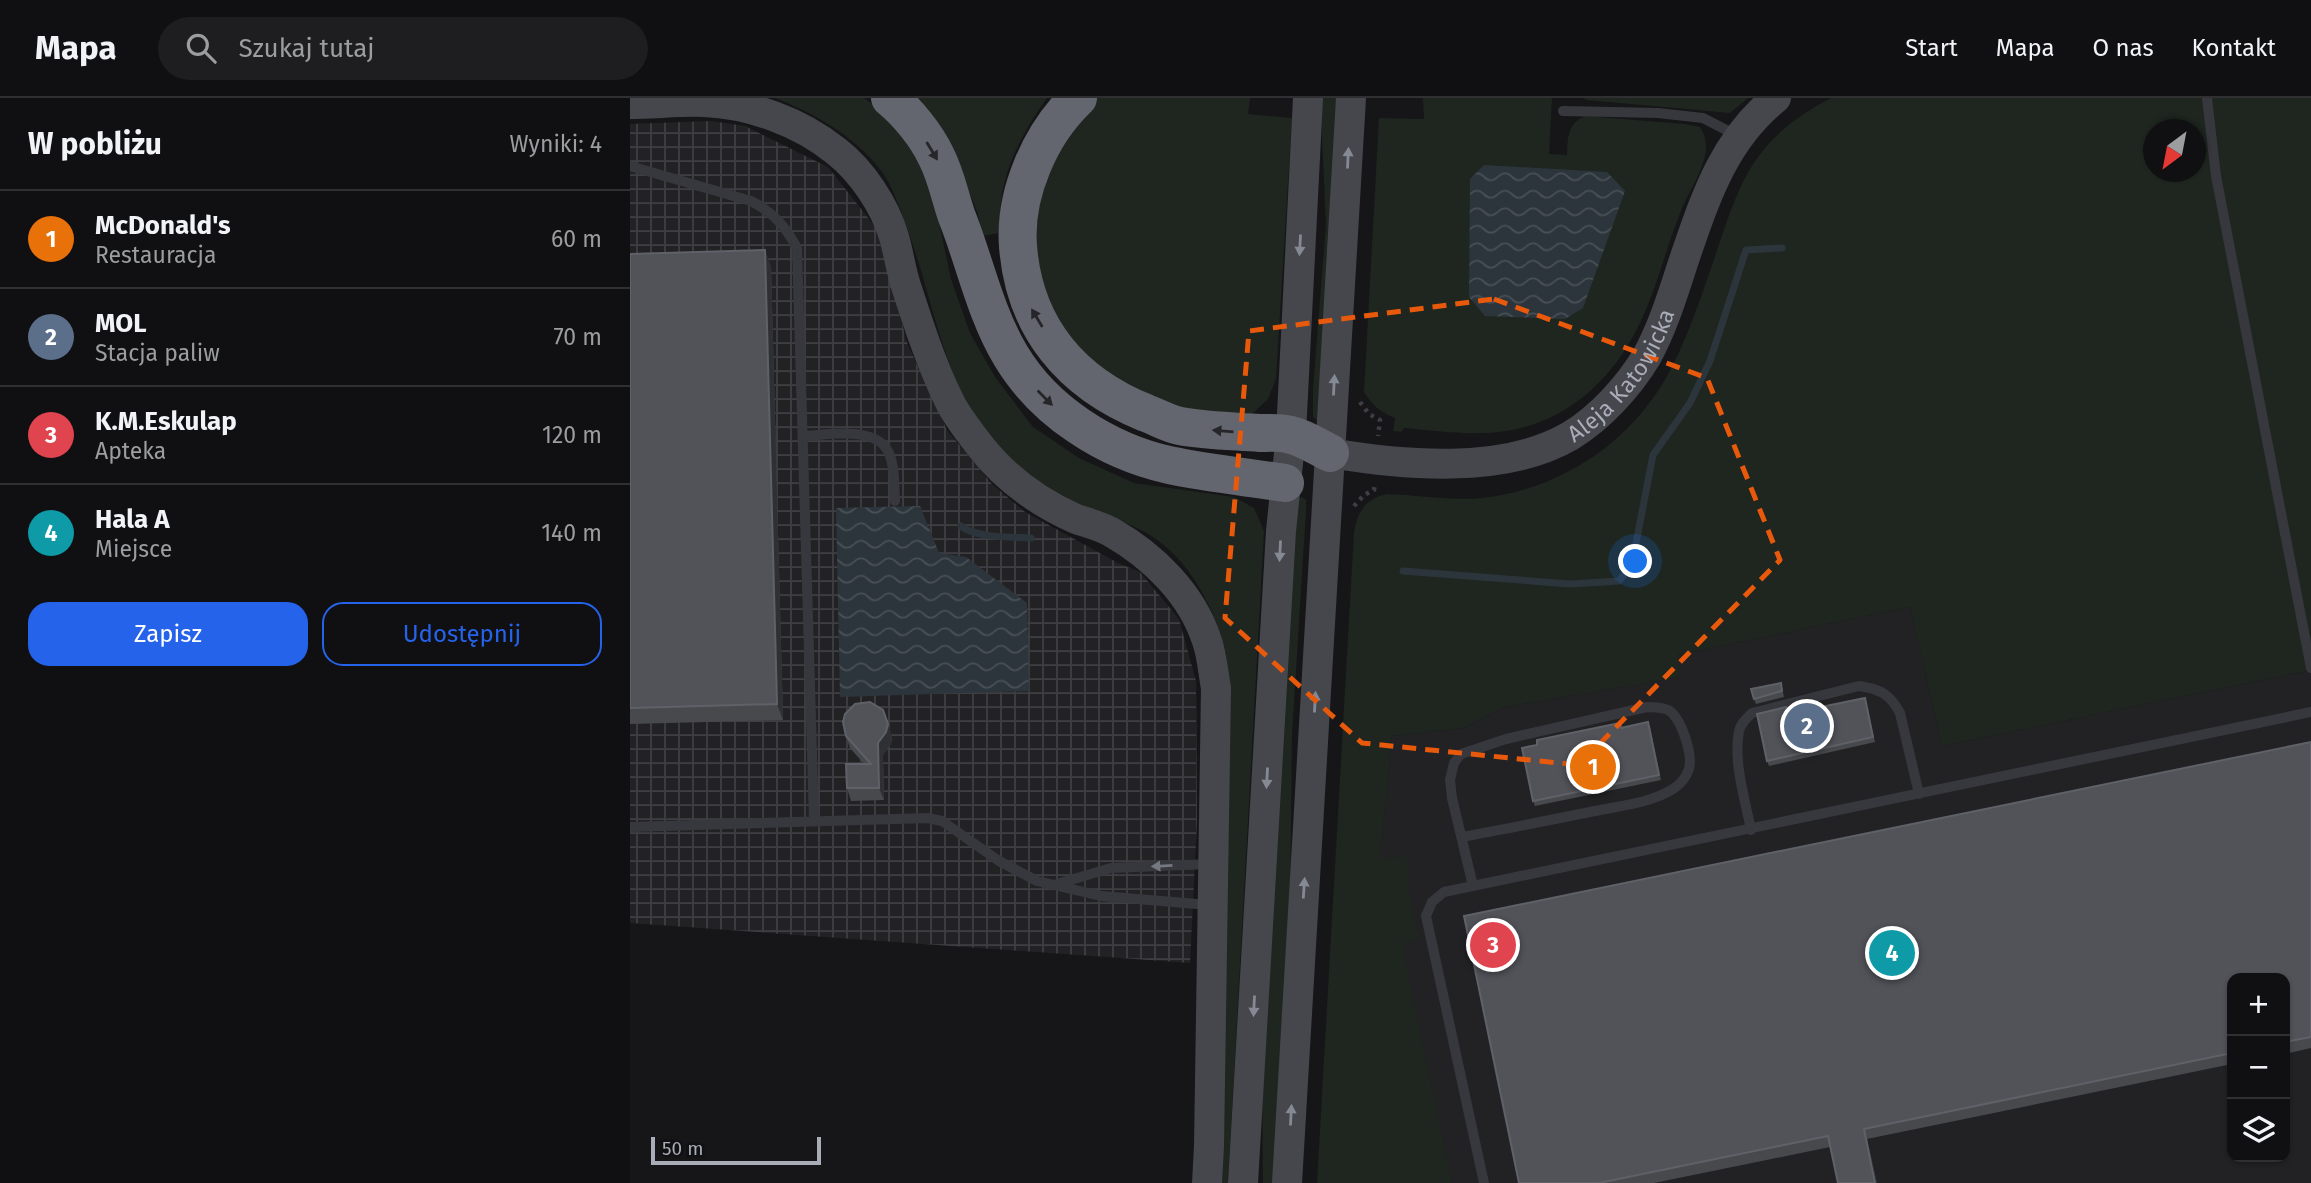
<!DOCTYPE html>
<html lang="pl">
<head>
<meta charset="utf-8">
<style>
  body { margin:0; font-family:"Fira Sans",sans-serif; background:#1e1e20; color:#f1f3f6 }
  .controls { position:absolute; right:21px; bottom:21px; display:grid; overflow:hidden; border-radius:14px; box-shadow:0 2px 5px #0004 }
  .controls button { width:63px; height:63px; display:grid; place-items:center; padding:0; border:0; border-bottom:2px solid #303032; background:#101012; color:#f1f3f6; font:35px sans-serif }
  .compass { position:absolute; left:1513px; top:21px; width:63px; height:63px; border-radius:50%; background:#101012; box-shadow:0 2px 5px #0004; rotate:212deg }
  .scale { position:absolute; left:21px; bottom:18px; width:170px; box-sizing:border-box; padding-left:7px; border:4px solid #a8adb8; border-top:0; font-size:19px; line-height:24px; white-space:nowrap; color:#a8adb8; -webkit-text-stroke:5px #111113; paint-order:stroke }
  .you { position:absolute; left:1006px; top:464px; width:24px; height:24px; margin:-18px; border:5px solid #fff; border-radius:50%; background:#1a73e8; box-shadow:0 0 0 10px #1a73e833 }
  .badge { display:grid; place-items:center; width:46px; height:46px; border-radius:50%; background:#2563eb; color:#fff; font-size:23px; font-weight:700 }
  .pin { position:absolute; translate:-50% -50%; border:4px solid #fff; box-shadow:0 2px 7px #0006 }
  .list { margin:0; padding:0; list-style:none }
  h2 { display:flex; justify-content:space-between; align-items:center; height:91px; margin:0; padding:0 28px; font-size:30px }
  h2 small { font-size:23px; font-weight:400; color:#9c9d9f }
  .list li { display:grid; grid-template-columns:46px 1fr auto; gap:21px; align-items:center; box-sizing:border-box; height:98px; padding:0 28px; border-top:2px solid #303032 }
  .list b { display:block; font-size:26px; white-space:nowrap }
  .list p { margin:0; font-size:23px; white-space:nowrap; color:#9c9d9f }
  .list em { font-size:23px; font-style:normal; color:#9c9d9f }
  .actions { display:flex; gap:14px; padding:21px 28px }
  .actions a { flex:1; padding:16px 0; border:2px solid #2563eb; border-radius:21px; text-align:center; font-size:24px; color:#2563eb }
  .actions .main { background:#2563eb; color:#fff }
  .icon { flex:none; width:38px; height:38px; fill:none; stroke:currentColor; stroke-width:2; stroke-linecap:round; stroke-linejoin:round }
  .map { position:relative; flex:none; width:1681px; height:1085px; overflow:hidden }
  header { display:flex; align-items:center; gap:42px; box-sizing:border-box; height:98px; padding:0 35px; background:#101012; border-bottom:2px solid #303032 }
  header strong { font-size:33px }
  nav { display:flex; gap:38px; margin-inline-start:auto; font-size:24px }
  .search { width:490px; height:63px; background:#1e1e20; display:flex; align-items:center; gap:18px; box-sizing:border-box; padding:0 24px; border-radius:38px; color:#9c9d9f; font-size:26px }
  main { display:flex }
  aside { flex:1; background:#101012 }
  .map>svg:first-child { display:block }
  .built { fill:#222225; fill-rule:evenodd }
  .industrial { fill:url(#industrial-grid) }
  .grass { fill:#1e261f; fill-rule:evenodd }
  .water { fill:url(#water-waves) }
  .lines { fill:none; stroke-linecap:round; stroke-linejoin:round }
  .stream { stroke:#2c353c; stroke-width:7 }
  .path { stroke:#3d3f44; stroke-width:4.5; stroke-dasharray:3.5 5; stroke-linecap:butt }
  .lane { stroke:#37383d; stroke-width:10 }
  .secondary { stroke:#45474d; stroke-width:30 }
  .highway { stroke:#63666e; stroke-width:38 }
  .wall { fill:#47494d }
  .shaded-wall { fill:#2f3033 }
  .building { fill:#525359; stroke:#5f6168; stroke-width:2 }
  .oneway { fill:#26262a }
  .oneway2 { fill:#858993 }
  .oneway3 { fill:#757881 }
  .marked { fill:none; stroke:#e8590c; stroke-width:5; stroke-dasharray:14 9; stroke-linejoin:round }
  .labels { text-anchor:middle; stroke-width:5; stroke-linejoin:round; paint-order:stroke }
  .street-label { font-size:23px; fill:#a8adb8; stroke:#111113 }
</style>
</head>
<body>
<header>
<strong>Mapa</strong>
<div class="search"><svg class="icon" aria-label="search" viewBox="0 0 24 24"><circle cx="10" cy="10" r="6"/><path d="M15 15l6 6"/></svg>Szukaj tutaj</div>
<nav><a>Start</a><a>Mapa</a><a>O nas</a><a>Kontakt</a></nav>
</header>
<main>
<aside>
<h2>W pobliżu<small>Wyniki: 4</small></h2>
<ul class="list">
<li><span class="badge" style="background:#e8710a">1</span><div><b>McDonald's</b><p>Restauracja</p></div><em>60 m</em></li>
<li><span class="badge" style="background:#5c6f8a">2</span><div><b>MOL</b><p>Stacja paliw</p></div><em>70 m</em></li>
<li><span class="badge" style="background:#e0444e">3</span><div><b>K.M.Eskulap</b><p>Apteka</p></div><em>120 m</em></li>
<li><span class="badge" style="background:#0f9aa8">4</span><div><b>Hala A</b><p>Miejsce</p></div><em>140 m</em></li>
</ul>
<div class="actions"><a class="main">Zapisz</a><a>Udostępnij</a></div>
</aside>
<div class="map">
<svg width="1681" height="1085" viewBox="0 0 1681 1085">
  <defs>
    <pattern id="industrial-grid" width="8" height="8" patternUnits="userSpaceOnUse" patternTransform="scale(1.75)"><rect width="8" height="8" fill="#222225"/><path d="M0 4h8M4 0v8" fill="none" stroke="#3f3f43"/></pattern>
    <pattern id="water-waves" width="16" height="10" patternUnits="userSpaceOnUse" patternTransform="scale(1.75)"><rect width="16" height="10" fill="#2c353c"/><path d="M0 5q4-4 8 0t8 0" fill="none" stroke="#485056"/></pattern>
  </defs>
  <rect width="100%" height="100%" fill="#161618"/>
  <path class="built" d="M1280,509L1312,648L1681,572V1085H717L762,638L834,630L875,609L1049,579L1047,557ZM1602,880H1655V1059H1602Z"/>
  <path class="industrial" d="M81,23L115,28L198,69L246,130L278,247L317,332L362,386L395,414L488,465L510,474L549,521L566,583L567,723L560,865L0,825V26Z"/>
  <path class="grass" d="M145,0H234L255,16L283,50L301,87L321,181L340,235L365,279L403,329L449,360L504,385L604,399L624,410L634,433L598,1085H588L599,590C597,577 598,561 594,548C582,504 555,456 515,434C501,426 485,422 470,416C422,395 375,366 346,321C310,263 300,191 276,127C269,108 262,86 249,70C224,38 182,14 145,0Z
    M284,0H417C397,28 378,61 372,96C370,108 370,122 369,135L352,138L348,116L322,51Z
    M464,0H620L618,16L662,20L646,281L638,301L621,317L562,318L448,261L410,197L398,105Z
    M693,0H709L688,321L686,322L683,319V291L696,126L691,18Z
    M793,0H922L919,56L937,57C938,39 937,26 955,18L1055,26L1070,29C1088,55 1061,87 1051,113C1035,152 1026,195 1006,233C979,285 935,324 876,333C843,338 807,333 774,330L771,334L763,333L765,320C750,314 742,307 734,294L749,20L794,21Z
    M953,0H1118L1100,15L957,2Z
    M1201,0H1681V572L1312,648L1280,509L1047,557L1050,579L875,609L834,630L762,638L750,761L778,758V786L789,842L773,845L778,876L822,1085H687L724,434C728,413 735,401 757,396C787,397 823,403 852,400C930,391 997,347 1036,280C1056,244 1069,205 1082,167C1094,133 1106,89 1128,59C1147,33 1172,15 1201,0ZM1524,32H1566V74H1524Z
    M672,399L676,402V413L662,637L660,821L645,1085H633L632,984L665,418L669,401Z"/>
  <path class="water" d="M854,67L977,74L995,93L953,210L935,221L855,218L839,199L840,81Z
    M290,408L309,455L336,459L397,505L399,593L210,599L206,410Z"/>
  <g class="lines">
    <path class="stream" d="M331,428C345,440 382,439 401,440
      M773,473L940,486L989,483L1002,466L1023,357L1060,305L1080,263L1116,152L1152,150"/>
    <path class="path" d="M730,304L739,316L750,322L748,338
      M724,408L734,397L744,392L745,385"/>
    <path class="lane" d="M1577,0L1586,78L1681,570
      M933,13L1028,15L1073,20L1108,38
      M0,68L121,103C144,115 155,128 167,150L184,722
      M173,338C198,337 246,327 259,355C265,369 264,388 265,403
      M0,729L298,720L312,723L369,763L407,783L471,798L579,807
      M1121,732C1115,701 1103,664 1109,633C1111,625 1116,621 1122,615L1229,588C1250,591 1260,596 1270,615L1289,696
      M832,739C876,731 920,722 965,713C989,708 1021,705 1043,691C1051,686 1056,680 1059,671C1063,656 1051,619 1038,612C1031,609 1024,609 1017,609L876,641L831,656L824,665L820,682L822,700L843,788
      M427,786L481,770L580,766
      M854,1085L796,818L802,804L814,794L1681,614"/>
    <g class="secondary">
      <path d="M0,6C24,6 50,3 74,4C121,6 170,24 206,53C232,73 255,108 264,139C269,156 271,174 277,191C289,228 301,265 318,300C325,317 339,333 350,348C375,380 410,405 446,421C458,425 470,428 481,434C523,458 562,496 577,543C582,557 583,574 586,590L579,1048L577,1085"/>
      <path id="s1" d="M700,355C772,367 873,377 940,338C970,320 999,288 1017,258C1034,227 1044,192 1055,159C1076,98 1094,42 1146,0"/>
      <path d="M613,1085L651,433L661,336L678,0"/>
      <path d="M657,1085L721,0"/>
    </g>
    <path class="highway" d="M260,0C278,15 296,37 306,58C316,77 320,99 327,119C345,164 355,215 381,258C414,313 476,353 539,367C577,375 616,379 655,385
      M448,0C410,36 384,96 388,148C394,229 441,285 516,315C527,319 539,326 550,328C576,333 603,333 630,335C639,335 652,334 661,337C674,340 688,349 700,355"/>
  </g>
  <path class="wall" d="M0,156L141,168L153,622L0,626Z
    M1151,585L1154,599L1126,606L1124,601Z
    M1235,600L1245,644L1139,668L1137,663L1158,616Z
    M1020,629L1031,682L905,708L903,703Z
    M216,638H262L261,646L253,657L254,702L221,703L217,690L234,666L220,650Z
    M1681,644V950L1655,956V880H1602V966L1237,1041L1247,1085H1208L1200,1049L1024,1085H889Z"/>
  <path class="shaded-wall" d="M135,152L141,168L153,622L147,606Z
    M253,612L262,638L261,646L253,657L254,702L249,690L248,645Z
    M1018,624L1020,629L1031,682L1029,677Z
    M1234,1031L1237,1041L1247,1085H1245Z"/>
  <path class="building" d="M135,152L147,606L0,610V156Z
    M1151,585L1152,593L1124,601L1121,591Z
    M1235,600L1243,639L1137,663L1127,616L1156,609L1157,616Z
    M240,604L253,612L258,626L256,634L248,645L249,690H217L216,666H241L216,638L213,624L215,616L225,606Z
    M1018,624L1029,677L903,703L892,650L907,647V642L990,625L991,630Z
    M1681,644V939L1655,944V880H1602V955L1234,1031L1245,1085H1208L1198,1038L969,1085H889L834,818Z"/>
  <defs><path id="oneway-solid" d="M-6-.8H1V-3.2L6.5 0L1 3.2V.8H-6Z" transform="scale(1.75)"/></defs>
  <g class="oneway">
    <use href="#oneway-solid" transform="translate(302 53) rotate(59)"/>
    <use href="#oneway-solid" transform="translate(407 220) rotate(-121)"/>
    <use href="#oneway-solid" transform="translate(415 300) rotate(45)"/>
    <use href="#oneway-solid" transform="translate(593 333) rotate(-175)"/>
  </g>
  <g class="oneway2">
    <use href="#oneway-solid" transform="translate(718 60) rotate(-87)"/>
    <use href="#oneway-solid" transform="translate(670 147) rotate(93)"/>
    <use href="#oneway-solid" transform="translate(704 287) rotate(-87)"/>
    <use href="#oneway-solid" transform="translate(650 453) rotate(93)"/>
    <use href="#oneway-solid" transform="translate(685 604) rotate(-87)"/>
    <use href="#oneway-solid" transform="translate(637 680) rotate(93)"/>
    <use href="#oneway-solid" transform="translate(674 790) rotate(-86)"/>
    <use href="#oneway-solid" transform="translate(624 908) rotate(93)"/>
    <use href="#oneway-solid" transform="translate(661 1017) rotate(-87)"/>
  </g>
  <use class="oneway3" href="#oneway-solid" transform="translate(532 768) rotate(177)"/>
  <path class="marked" d="M864,201L1077,280L1150,462L949,667L732,645L595,520L619,233Z"/>
  <g class="labels">
    <g class="street-label">
      <text dy="8" stroke="none"><textPath href="#s1" startOffset="326">Aleja Katowicka</textPath></text>
    </g>
  </g>
</svg>
<div class="controls">
<button>+</button>
<button>−</button>
<button><svg class="icon" aria-label="layers" viewBox="0 0 24 24"><path d="M12 4l9 5-9 5-9-5zM3 14l9 5 9-5"/></svg></button>
</div>
<svg class="compass" viewBox="-18 -18 36 36"><path d="M0-13l5 13h-10z" fill="#e53935"/><path d="M0 13l5-13h-10z" fill="#9c9d9f"/></svg>
<div class="scale">50 m</div>
<div class="you"></div>
<div class="pin badge" style="left:963px;top:669px;background:#e8710a">1</div>
<div class="pin badge" style="left:1177px;top:628px;background:#5c6f8a">2</div>
<div class="pin badge" style="left:863px;top:847px;background:#e0444e">3</div>
<div class="pin badge" style="left:1262px;top:855px;background:#0f9aa8">4</div>
</div>
</main>
</body>
</html>
